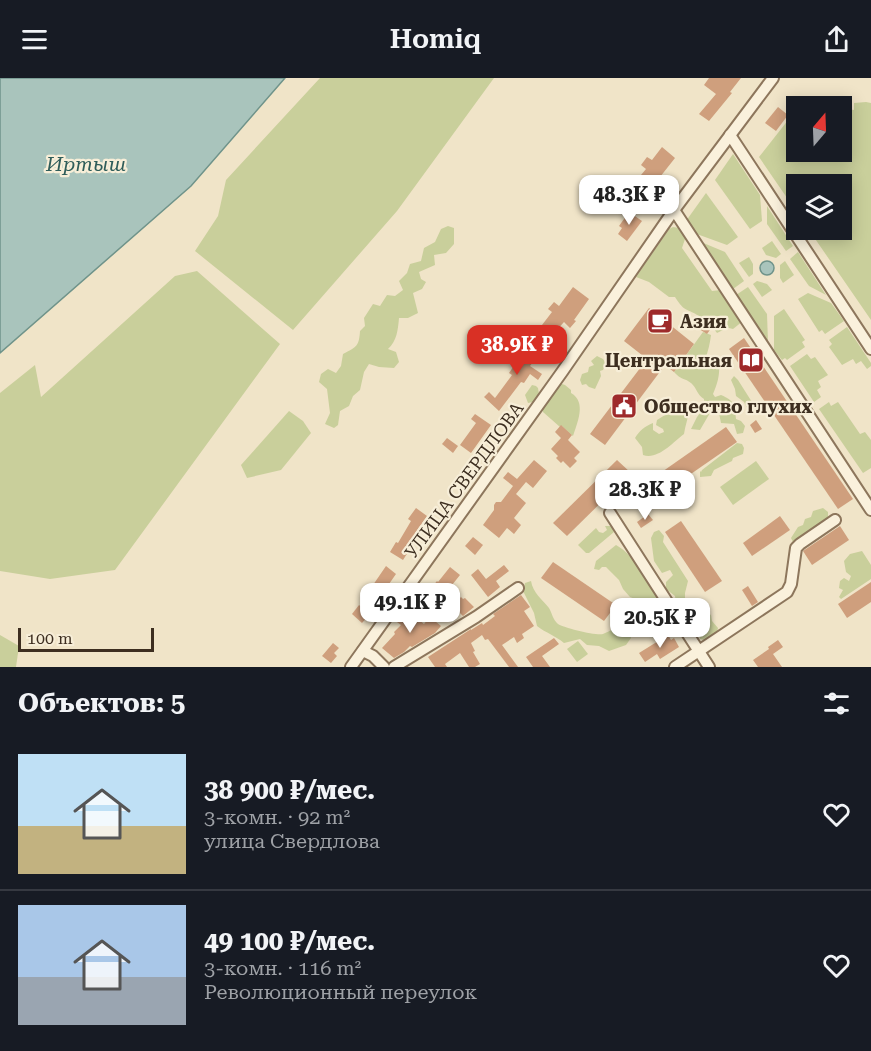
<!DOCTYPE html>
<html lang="ru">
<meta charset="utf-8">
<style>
body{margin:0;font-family:"Roboto Serif",serif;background:#242831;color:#f1f3f6;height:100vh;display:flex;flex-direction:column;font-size:22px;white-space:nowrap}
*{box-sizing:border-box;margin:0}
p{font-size:20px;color:#9ea1a6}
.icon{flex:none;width:33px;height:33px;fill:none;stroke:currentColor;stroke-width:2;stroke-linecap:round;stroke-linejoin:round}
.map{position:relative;height:589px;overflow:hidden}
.details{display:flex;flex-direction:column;background:#171b24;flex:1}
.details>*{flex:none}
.needle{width:39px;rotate:19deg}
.controls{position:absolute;left:786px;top:18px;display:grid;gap:12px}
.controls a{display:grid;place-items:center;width:66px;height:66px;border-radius:0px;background:#171b24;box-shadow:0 3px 15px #0003;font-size:30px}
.scale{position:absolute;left:18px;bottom:15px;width:136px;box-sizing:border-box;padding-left:6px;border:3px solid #3d2e20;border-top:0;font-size:16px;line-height:21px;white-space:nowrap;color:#3d2e20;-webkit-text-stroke:4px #f7eed8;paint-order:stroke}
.price{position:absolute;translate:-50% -51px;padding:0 14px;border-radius:12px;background:#fff;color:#222;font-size:20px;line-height:39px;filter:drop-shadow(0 2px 3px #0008)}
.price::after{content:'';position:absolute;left:50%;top:36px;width:18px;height:14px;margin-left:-9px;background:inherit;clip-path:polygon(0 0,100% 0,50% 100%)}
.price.active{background:#d93025;color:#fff}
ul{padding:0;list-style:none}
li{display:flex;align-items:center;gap:18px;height:150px;padding:0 18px}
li+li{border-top:2px solid #363941}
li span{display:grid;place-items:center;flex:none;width:168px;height:120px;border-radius:0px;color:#555}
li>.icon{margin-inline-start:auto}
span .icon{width:72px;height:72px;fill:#fffc;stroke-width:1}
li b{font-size:26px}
h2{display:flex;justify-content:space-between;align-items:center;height:72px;padding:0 18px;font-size:26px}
header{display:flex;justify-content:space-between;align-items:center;height:78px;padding:0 18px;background:#171b24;font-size:27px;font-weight:600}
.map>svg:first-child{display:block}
</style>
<header><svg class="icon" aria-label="menu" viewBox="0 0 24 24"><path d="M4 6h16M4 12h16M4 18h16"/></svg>Homiq<svg class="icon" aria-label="share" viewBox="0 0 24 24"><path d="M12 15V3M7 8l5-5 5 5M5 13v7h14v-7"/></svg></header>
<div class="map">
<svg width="871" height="589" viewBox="0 0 871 589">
<rect width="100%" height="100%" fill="#f0e4c8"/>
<g fill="#c9cf9b">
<polygon points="320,0 494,0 397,133 293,252 195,173 218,138 226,102"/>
<polygon points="866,24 871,25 871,242 809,152 842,152 842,106 796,106 796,133 759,79 796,32 796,74 842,74 842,30 854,32 854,25"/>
<polygon points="733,76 760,117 762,143 750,151 715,102"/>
<polygon points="706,115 738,159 727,167 694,155 686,143"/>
<polygon points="767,128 793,168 786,173 767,146"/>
<path d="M448 148 454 150V166L446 175 434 177 435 187 419 194 421 201 426 204 422 211 413 215 418 235 408 240H399C398 251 397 263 388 271L396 274 399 284 394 290 379 289 369 286 364 294 360 312 353 318 349 328 340 333 338 347 334 350 325 346 330 335 327 311 319 304 321 296 328 291 336 295 341 288 343 276C357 269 359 268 360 253L365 248 364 240 373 226 380 228 387 217 395 218 403 212 399 203 407 195 410 186 421 183 424 170 435 164 441 151Z"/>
<path d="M673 149 679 150 686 158 682 170 712 213 721 212 743 243 733 251 725 249 723 252 717 255 714 251 715 245 713 243C706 244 705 242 699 238 687 230 685 235 675 219H669L649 204 636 199 669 151Z"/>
<polygon points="772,163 781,176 776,180 766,177 762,170"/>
<polygon points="701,164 725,174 744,203 733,211"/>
<polygon points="798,174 826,217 809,208 790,181"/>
<polygon points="749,179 753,186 753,196 749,199 739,185"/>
<polygon points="785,183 794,197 783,205 780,200 780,187"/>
<polygon points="197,193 280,266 115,492 50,501 0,493 0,315 35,287 41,319 175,198"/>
<polygon points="757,203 767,206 772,212 762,219 753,206"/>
<polygon points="748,209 767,236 768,264 736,217"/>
<polygon points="808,215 831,225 844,243 825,256 822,252 819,254 798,221"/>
<polygon points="784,231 805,262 802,264 805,269 787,282 785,280 782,282 774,272 774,238"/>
<polygon points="847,249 871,285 871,288 867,291 861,283 856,286 853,281 842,287 829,269 832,266 829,262"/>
<path d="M703 254 711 257C710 265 708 274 705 281L711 286 719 287C720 297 717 307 713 316L715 319 721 317C735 323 735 327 736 341L741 343 745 348 743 355 737 356 734 346 721 345 719 335 714 328 700 352 691 351 697 339 704 330V321C697 317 697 310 691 305 685 300 681 302 674 294Z"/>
<polygon points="807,276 811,281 815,279 828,297 818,303 821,309 817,312 821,319 814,324 790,288"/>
<polygon points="597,278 603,281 606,286 603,292 600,293 601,298 595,311 589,309 586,306 582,307 580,302 582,296 588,294 589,289 594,287 591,283"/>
<polygon points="734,298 738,302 757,332 751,334 747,330 744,324 736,318 735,311 731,302"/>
<path d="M559 305 565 307 571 312V315C587 324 577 345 573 358L562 348 560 349 543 334 542 330Z"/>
<polygon points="532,307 536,308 538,310 539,316 533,324 528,325 525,317"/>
<polygon points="829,324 831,328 838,324 860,356 865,354 871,362 871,390 863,395 819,331"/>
<path d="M682 329 689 332C688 341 685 348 684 356 672 365 658 382 643 377L642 369 635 360C639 353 645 348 653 345V352L659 356 664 354 663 351 656 347 657 342 665 337 673 336Z"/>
<polygon points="289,333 303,343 311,355 281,392 247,400 241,387"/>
<polygon points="737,365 742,366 744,370 743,376 733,380 732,383 714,392 711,398 700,399 700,393 701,394 702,392"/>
<polygon points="756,383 769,401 733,427 720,409"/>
<polygon points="823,430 828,434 828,443 803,460 793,464 791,460 798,449 803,447 805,441 811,439 813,433"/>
<polygon points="605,448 611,448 614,454 589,475 586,475 578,467 596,450 599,454 603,455 607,452"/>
<polygon points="659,452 664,458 663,464 688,503 685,515 685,529 680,530 676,527 675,518 666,511 666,504 673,497 670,492 662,495 654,483 651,460 654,454"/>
<path d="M616 467C635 477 655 511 666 530L653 528 630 519 623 511 619 502 606 489H602L599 492 594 491 596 483Z"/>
<polygon points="862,473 871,487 871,501 841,521 839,519 843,512 839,510 840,503 844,500 849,503 851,498 846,494 844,483 850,476"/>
<path d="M531 503C533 515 542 521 549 530 552 535 553 542 558 546 564 550 597 558 603 556 613 552 618 547 629 551L631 560 626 567 609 573 599 568 587 567 580 561 564 565C556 558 546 555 537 548L534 535 523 513 525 505Z"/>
<polygon points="695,531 699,536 704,532 711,537 712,543 718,550 716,558 707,563 700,561 699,554 692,553 689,533"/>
<polygon points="0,557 19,568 16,589 0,589"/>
<polygon points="578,563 588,576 577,584 567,571"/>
</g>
<g fill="#a9c4bc" stroke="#6f938a" stroke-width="1.5">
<polygon points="0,0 285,0 191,108 0,275"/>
<circle cx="767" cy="190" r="7"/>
</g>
<g fill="#cf9f7d">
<polygon points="709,0 741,0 730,14 732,15 709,43 699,36 716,16 704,7"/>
<polygon points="778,29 788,37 776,53 765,45"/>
<polygon points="662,69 675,80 645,118 647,119 642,125 640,124 639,126 627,116 631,112 631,109 646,91 641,87 647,79 652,82"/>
<polygon points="629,134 642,143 627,163 618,156 622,150 619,148"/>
<polygon points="573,209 589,221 574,242 576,243 570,250 564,244 553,256 542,247 552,234 548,231 554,224 559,228"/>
<polygon points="649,230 694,266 674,294 665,287 605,367 590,356 647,281 624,263"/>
<polygon points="701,242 712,249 707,256 696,249"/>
<polygon points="744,260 853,421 838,431 729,271"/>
<polygon points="531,263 542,272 530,288 542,296 538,302 530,296 524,305 521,304 499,333 484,319 489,314 495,320 512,297 509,295"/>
<polygon points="475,336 491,347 471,375 460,367 476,345 471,341"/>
<polygon points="756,342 762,351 755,355 750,347"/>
<polygon points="561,347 572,357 568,362 580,374 574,380 577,383 570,390 563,383 561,385 556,380 558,378 551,371 561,360 555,354"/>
<polygon points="726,349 737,364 659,418 649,403"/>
<polygon points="447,360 458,368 453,375 442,366"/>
<polygon points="534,382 547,393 533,410 526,404 516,416 526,425 514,440 521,447 514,456 507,450 499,460 483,447 494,432 494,427 496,424 501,424 513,408 503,400 508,394 517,401"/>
<polygon points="617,382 631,395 567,458 553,445"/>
<polygon points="416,430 427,438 415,455 419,457 403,482 390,474 396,464 398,465 411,443 408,441"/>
<polygon points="648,436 653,442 641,450 637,444"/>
<polygon points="780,438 790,452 752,478 743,465"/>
<polygon points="681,443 722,503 705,514 665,454"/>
<polygon points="840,448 849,462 812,487 803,473"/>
<polygon points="473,459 483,467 475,477 465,468"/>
<polygon points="553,484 616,527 604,543 541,500"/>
<polygon points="504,487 509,493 496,503 500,509 488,519 471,497 478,491 486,501"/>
<polygon points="386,488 396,496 380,519 371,513 375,509 373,507"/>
<polygon points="450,489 460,497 448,512 459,521 461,519 463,521 465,520 474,529 463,538 458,533 459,532 446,522 438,532 430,532 418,522 430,507 432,509 437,503 438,504"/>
<polygon points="871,504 871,524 847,540 838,526"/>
<polygon points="748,508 758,524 752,528 742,512"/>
<polygon points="521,517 530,529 524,533 534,548 522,556 524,560 517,565 514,559 502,567 518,589 509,589 488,561 485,562 482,557 471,565 475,573 473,574 480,586 475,589 469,589 460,575 445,586 447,589 435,589 428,579 471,551 471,552 482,545 483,547 495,538 493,536"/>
<polygon points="359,527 370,536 362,545 352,536"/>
<polygon points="407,532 424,546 430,539 441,548 435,555 412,569 410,568 404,574 394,580 382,570 395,556 394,554 401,547 397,544"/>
<polygon points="668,557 671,562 674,560 679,569 660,581 657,576 645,584 639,575"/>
<polygon points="554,560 559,566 542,578 550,589 533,589 526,579"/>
<polygon points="778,562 783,569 773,576 782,589 758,589 753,582 769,571 768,569"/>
<polygon points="333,565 339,570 334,575 337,578 331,585 322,578"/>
</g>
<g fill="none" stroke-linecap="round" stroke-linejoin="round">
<defs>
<g id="street">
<polyline points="730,57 871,271"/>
<polyline points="674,132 871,432"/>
<polyline points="610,435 709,589"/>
<polyline points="363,573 373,578 384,589"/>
<polyline points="351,589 562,294 674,132 773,0"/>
<polyline points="394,589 476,539 518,510"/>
<polyline points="675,589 787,514 791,506 796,470 800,466 835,442"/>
</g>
</defs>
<use href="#street" stroke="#8d765c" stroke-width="14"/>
<use href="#street" stroke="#faf1dc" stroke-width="10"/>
</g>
<defs>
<symbol id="cafe-square" viewBox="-11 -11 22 22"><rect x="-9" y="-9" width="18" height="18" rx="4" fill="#9e2a2b" stroke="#f7eed8"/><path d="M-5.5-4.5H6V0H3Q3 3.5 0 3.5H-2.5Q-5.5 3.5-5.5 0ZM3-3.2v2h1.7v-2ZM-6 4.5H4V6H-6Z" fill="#fff"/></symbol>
<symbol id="library-square" viewBox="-11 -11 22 22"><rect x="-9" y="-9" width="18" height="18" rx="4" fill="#9e2a2b" stroke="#f7eed8"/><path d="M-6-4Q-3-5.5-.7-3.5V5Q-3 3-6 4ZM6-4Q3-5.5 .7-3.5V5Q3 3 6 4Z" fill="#fff"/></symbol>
<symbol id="civic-square" viewBox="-11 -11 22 22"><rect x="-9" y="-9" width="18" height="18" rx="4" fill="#9e2a2b" stroke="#f7eed8"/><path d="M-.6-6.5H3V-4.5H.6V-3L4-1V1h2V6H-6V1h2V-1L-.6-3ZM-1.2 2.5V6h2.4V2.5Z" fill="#fff"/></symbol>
</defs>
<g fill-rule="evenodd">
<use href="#cafe-square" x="645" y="228" width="30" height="30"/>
<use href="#library-square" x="736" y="267" width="30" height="30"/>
<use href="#civic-square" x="609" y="313" width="30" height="30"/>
</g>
<g text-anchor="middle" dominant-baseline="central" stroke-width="4.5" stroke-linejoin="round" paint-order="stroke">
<g font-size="18" font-weight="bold" fill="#3d2e20" stroke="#f7eed8" text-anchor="start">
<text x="680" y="243">Азия</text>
<text x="732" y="282" text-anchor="end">Центральная</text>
<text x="644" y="328">Общество глухих</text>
</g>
<g font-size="18" fill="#3d2e20" stroke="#f7eed8">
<text transform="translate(464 402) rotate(-54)">УЛИЦА СВЕРДЛОВА</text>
</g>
<g font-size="20" font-style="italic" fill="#2f5d5a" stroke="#f7eed8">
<text x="86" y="86">Иртыш</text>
</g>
</g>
</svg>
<div class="controls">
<a><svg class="needle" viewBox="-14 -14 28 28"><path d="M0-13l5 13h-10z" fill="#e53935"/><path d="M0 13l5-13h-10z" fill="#9ea1a6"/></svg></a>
<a><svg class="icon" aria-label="layers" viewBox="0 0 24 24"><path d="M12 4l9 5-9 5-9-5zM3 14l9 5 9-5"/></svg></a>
</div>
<div class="scale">100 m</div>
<b class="price" style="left:629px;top:148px">48.3K ₽</b>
<b class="price active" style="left:517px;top:298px">38.9K ₽</b>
<b class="price" style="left:645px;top:443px">28.3K ₽</b>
<b class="price" style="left:410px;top:556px">49.1K ₽</b>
<b class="price" style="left:660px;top:571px">20.5K ₽</b>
</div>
<section class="details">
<h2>Объектов: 5<svg class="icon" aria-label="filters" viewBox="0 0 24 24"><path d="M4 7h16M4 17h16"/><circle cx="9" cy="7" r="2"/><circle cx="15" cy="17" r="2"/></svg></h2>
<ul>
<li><span style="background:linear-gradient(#bfe0f5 60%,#c2b280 0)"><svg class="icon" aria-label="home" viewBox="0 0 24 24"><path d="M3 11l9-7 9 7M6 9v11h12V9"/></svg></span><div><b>38 900 ₽/мес.</b><p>3-комн. · 92 m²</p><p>улица Свердлова</p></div><svg class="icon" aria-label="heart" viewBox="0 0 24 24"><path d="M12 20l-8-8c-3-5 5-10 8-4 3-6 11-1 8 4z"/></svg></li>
<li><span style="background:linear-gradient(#a9c7e8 60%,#9aa5b1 0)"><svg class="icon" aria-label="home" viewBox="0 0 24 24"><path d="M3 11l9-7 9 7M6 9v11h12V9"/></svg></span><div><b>49 100 ₽/мес.</b><p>3-комн. · 116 m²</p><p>Революционный переулок</p></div><svg class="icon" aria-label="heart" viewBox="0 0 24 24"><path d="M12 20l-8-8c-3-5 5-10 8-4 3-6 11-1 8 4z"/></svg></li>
</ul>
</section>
